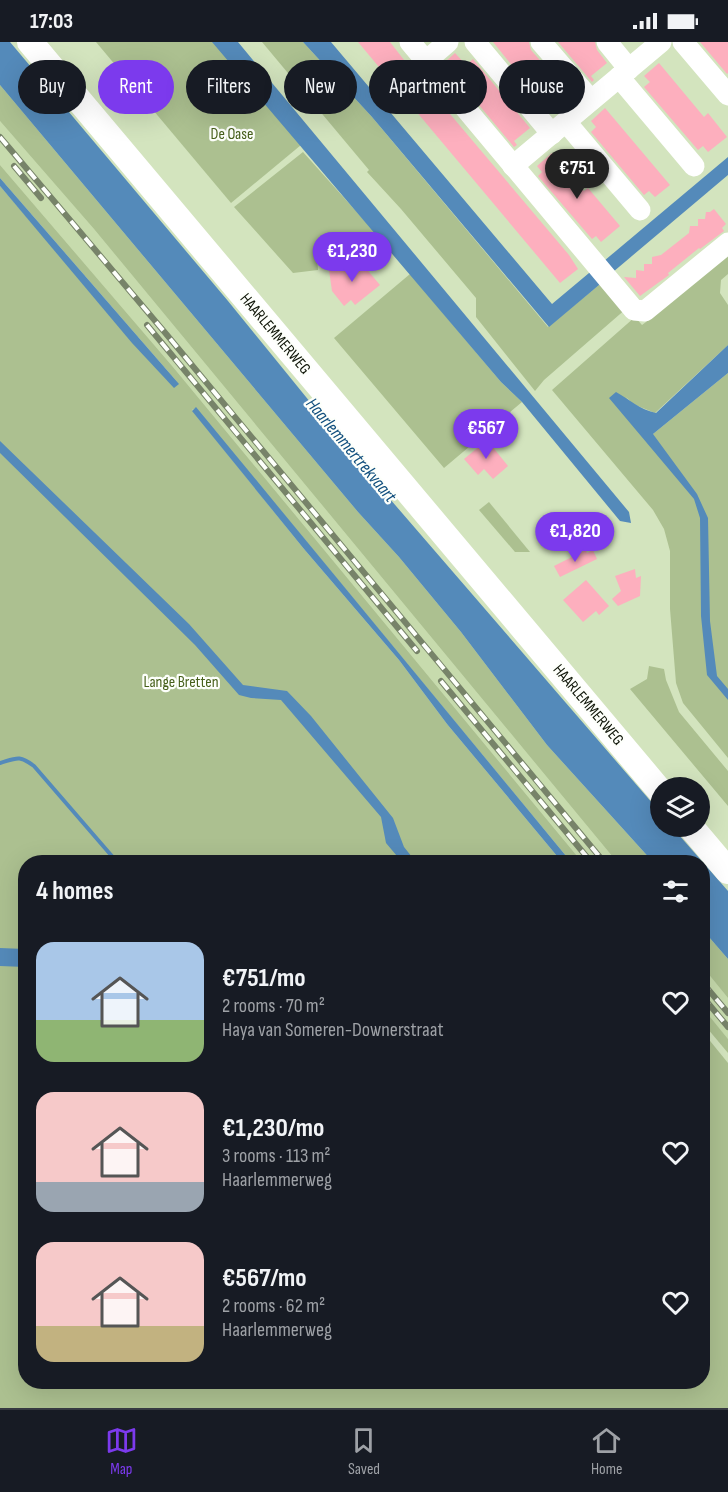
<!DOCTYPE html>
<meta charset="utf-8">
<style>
body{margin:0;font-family:"Sofia Sans Condensed",sans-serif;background:#242831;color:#f1f3f6;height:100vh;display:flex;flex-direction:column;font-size:22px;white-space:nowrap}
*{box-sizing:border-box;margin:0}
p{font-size:20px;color:#9ea1a6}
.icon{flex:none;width:33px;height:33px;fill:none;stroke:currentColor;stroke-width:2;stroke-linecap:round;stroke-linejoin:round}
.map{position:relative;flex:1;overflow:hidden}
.sheet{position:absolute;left:18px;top:813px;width:692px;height:534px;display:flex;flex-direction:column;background:#171b24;border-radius:24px;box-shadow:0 6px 24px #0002}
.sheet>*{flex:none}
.top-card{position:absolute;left:18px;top:18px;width:693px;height:54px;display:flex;gap:12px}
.tools{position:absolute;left:650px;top:735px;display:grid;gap:12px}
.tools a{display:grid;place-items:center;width:60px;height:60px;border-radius:50%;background:#171b24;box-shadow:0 6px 24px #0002;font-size:30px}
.price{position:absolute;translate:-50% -51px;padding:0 14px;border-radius:21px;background:#7c3aed;color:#fff;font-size:20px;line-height:39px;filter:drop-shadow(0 2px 3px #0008)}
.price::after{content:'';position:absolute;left:50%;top:36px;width:18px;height:14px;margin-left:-9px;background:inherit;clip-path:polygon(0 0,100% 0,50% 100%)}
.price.current{background:#222;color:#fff}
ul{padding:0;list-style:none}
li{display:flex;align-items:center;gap:18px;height:150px;padding:0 18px}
li span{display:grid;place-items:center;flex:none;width:168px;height:120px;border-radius:18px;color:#555}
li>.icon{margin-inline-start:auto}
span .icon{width:72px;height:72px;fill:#fffc;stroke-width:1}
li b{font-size:26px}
h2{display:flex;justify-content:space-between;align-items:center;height:72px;padding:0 18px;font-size:26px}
.tag{padding:0 21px;border-radius:27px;background:#171b24;box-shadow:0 6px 24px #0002;font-size:21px;line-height:54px}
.tag.current{background:#7c3aed;color:#fff}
.status{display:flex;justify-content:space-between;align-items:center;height:42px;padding:0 30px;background:#171b24;direction:ltr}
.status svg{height:16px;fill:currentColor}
.tab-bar{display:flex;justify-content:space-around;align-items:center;height:84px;border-top:2px solid #363941;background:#171b24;font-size:16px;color:#9ea1a6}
.tab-bar a{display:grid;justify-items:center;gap:3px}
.tab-bar .current{color:#7c3aed}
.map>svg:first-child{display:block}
</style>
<div class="status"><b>17:03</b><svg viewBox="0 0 49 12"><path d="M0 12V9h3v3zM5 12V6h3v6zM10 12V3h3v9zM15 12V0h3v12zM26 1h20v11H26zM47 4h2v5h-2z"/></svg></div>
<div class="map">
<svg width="728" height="1366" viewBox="0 0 728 1366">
<rect width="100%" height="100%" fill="#d3e4be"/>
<g fill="#c7dbad">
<polygon points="0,79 94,187 617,820 582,820 173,325 0,123"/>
<polygon points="702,924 728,956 728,997 702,965"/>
</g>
<g fill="#acc090">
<polygon points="96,0 214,0 301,103 231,161"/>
<polygon points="262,0 303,0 372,75 548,285 605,238 627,266 544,338 535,349 476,275 476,256 401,167 367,130 369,128"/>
<polygon points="0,43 358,470 399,515 461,590 547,703 653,820 617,820 94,187 0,79"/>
<polygon points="303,110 389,206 317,215 318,228 293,231 234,165"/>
<polygon points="0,123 173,325 582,820 571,820 196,366 192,368 304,507 399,618 447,682 562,820 26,820 26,1340 702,1340 702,989 728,1021 728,1366 0,1366 0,144 56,209 179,342 0,136"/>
<polygon points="728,210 728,232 721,238 720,251 728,263 728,303 655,371 633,362 626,355 653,392 728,331 728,716 683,661 676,641 670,567 670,509 664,487 653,468 552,348 635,275 642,283 646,280"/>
<polygon points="410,232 501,340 522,360 444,426 334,296"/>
<polygon points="489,460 530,510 515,510 479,468"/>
<polygon points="649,624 664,627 666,638 679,670 728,729 728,764 630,647 647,637"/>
<polygon points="702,887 728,917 728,956 702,924"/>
<polygon points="702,965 728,997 728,1011 702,980"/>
</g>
<g fill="#548aba">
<polygon points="0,0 10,0 228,259 371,435 660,770 660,784 672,785 728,849 728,917 702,887 702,820 653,820 547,703 461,590 399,515 358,470 0,43"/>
<polygon points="212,0 238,0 629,470 631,481 620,479 522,360 501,340"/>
<polygon points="303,0 331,0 552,262 595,226 605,238 549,285 372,75"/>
<polygon points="728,115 728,133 613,230 604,219"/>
<polygon points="0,136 179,342 174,346 132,301 0,144"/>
<path d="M728 303V331L653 392 697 452 708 476 710 579 717 634 728 647V658L707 633 701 574 700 476 694 457 609 356 616 350C630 358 639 367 656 371Z"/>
<polygon points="196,365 571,820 562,820 447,682 399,618 304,507 192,369"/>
<polygon points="0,399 189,582 243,643 287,649 311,674 393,776 404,805 416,820 402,820 386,801 381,775 281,658 251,656 239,653 195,603 0,411"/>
<polygon points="0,906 25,907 25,925 0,924"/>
</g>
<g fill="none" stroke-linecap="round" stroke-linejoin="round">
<path stroke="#548aba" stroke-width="4" d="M0 721C17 716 19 713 34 724L117 820"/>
</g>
<g fill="#fdafbe">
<polygon points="358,0 390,0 422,41 423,40 569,213 578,227 560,241"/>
<polygon points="493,0 529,0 531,8 573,56 570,59 567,55 549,69"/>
<polygon points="558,0 595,0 597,8 607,21 591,34 594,38 592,40"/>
<polygon points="700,0 728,0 728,31 727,32"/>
<polygon points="455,11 466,23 473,17 530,86 514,99 517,103 514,105 444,21"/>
<polygon points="659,21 704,75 708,71 727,95 708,110 703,104 698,108 644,45 650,40 644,34"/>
<polygon points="605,66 670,143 655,155 649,149 644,153 591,90 596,85 591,79"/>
<polygon points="552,111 584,149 588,146 620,184 601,200 596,194 592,197 538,134 542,130 537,124"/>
<polygon points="714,167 726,182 722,186 724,189 700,207 699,206 668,231 669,233 640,254 624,235 636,236 636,228 644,229 644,222 652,222 652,215 661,213 689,191 690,184 698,184 698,177 705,177 706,170 710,170"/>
<polygon points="353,211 380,243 355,263 351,258 344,264 332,249 329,228 353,224"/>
<polygon points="487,398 508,424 493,437 484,427 478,433 464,417"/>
<polygon points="586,508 587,511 593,508 597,517 560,535 554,524"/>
<polygon points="635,527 636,536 641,534 640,554 618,564 612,557 621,549 615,534"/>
<polygon points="586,538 609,564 599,573 596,569 583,580 563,558"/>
</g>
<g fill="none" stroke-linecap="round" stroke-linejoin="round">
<g stroke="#fff" stroke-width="21">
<polyline points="410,0 634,268 645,269 728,201"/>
<polyline points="475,0 552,92"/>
<polyline points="541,0 591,58"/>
<polyline points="607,0 629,27"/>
<polyline points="683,0 728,53"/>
<polyline points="426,19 448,0"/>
<polyline points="619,35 694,124"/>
<polyline points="566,80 640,168"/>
<polyline points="513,124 661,0"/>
</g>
<g stroke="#fff" stroke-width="26">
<polyline points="30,0 660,749"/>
<polyline points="690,784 728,829"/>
</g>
<defs>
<g id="rail">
<polyline points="0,95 167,293 604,820"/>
<polyline points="14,124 41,156"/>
<polyline points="147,283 417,609"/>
<polyline points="441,639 591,820"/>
<polyline points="702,940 728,971"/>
<polyline points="702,954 728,985"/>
</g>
</defs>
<use href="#rail" stroke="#778369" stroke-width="6"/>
<use href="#rail" stroke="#fdfffb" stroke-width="4" stroke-dasharray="11" stroke-linecap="butt"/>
</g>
<g text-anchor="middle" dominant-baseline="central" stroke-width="4.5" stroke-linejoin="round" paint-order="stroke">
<g font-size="16" fill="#47601b" stroke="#fdfffb">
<text x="232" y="92">De Oase</text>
<text x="181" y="640">Lange Bretten</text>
</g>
<g font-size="16" fill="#0c1205" stroke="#fdfffb">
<text transform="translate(275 292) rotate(50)">HAARLEMMERWEG</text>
<text transform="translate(588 663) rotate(50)">HAARLEMMERWEG</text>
</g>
<g font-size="18" font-style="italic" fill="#104e7d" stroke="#fdfffb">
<text transform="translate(351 408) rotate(50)">Haarlemmertrekvaart</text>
</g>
</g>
</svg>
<div class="tools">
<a><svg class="icon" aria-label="layers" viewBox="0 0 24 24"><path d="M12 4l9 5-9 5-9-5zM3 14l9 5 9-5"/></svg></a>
</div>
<b class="price current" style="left:577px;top:158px">€751</b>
<b class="price" style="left:352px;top:241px">€1,230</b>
<b class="price" style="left:486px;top:418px">€567</b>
<b class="price" style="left:575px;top:521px">€1,820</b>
<div class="top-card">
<a class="tag">Buy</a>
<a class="tag current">Rent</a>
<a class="tag">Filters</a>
<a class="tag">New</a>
<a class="tag">Apartment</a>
<a class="tag">House</a>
</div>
<section class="sheet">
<h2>4 homes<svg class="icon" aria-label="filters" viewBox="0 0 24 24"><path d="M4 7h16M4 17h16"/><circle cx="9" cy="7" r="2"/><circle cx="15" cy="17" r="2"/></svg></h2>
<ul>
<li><span style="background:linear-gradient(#a9c7e8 65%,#8fb573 0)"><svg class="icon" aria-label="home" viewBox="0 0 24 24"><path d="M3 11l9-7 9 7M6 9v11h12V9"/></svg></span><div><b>€751/mo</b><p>2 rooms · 70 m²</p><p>Haya van Someren-Downerstraat</p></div><svg class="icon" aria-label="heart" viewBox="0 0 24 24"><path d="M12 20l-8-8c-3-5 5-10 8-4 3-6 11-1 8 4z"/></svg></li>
<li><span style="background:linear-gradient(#f6c9c9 75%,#9aa5b1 0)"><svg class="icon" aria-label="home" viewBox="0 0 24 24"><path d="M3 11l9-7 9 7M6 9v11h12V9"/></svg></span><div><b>€1,230/mo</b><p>3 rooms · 113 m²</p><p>Haarlemmerweg</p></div><svg class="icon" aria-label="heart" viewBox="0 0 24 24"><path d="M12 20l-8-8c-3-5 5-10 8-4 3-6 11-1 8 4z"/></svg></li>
<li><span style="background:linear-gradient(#f6c9c9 70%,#c2b280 0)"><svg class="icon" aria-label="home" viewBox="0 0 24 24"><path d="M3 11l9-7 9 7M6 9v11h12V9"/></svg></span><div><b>€567/mo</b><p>2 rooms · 62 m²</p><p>Haarlemmerweg</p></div><svg class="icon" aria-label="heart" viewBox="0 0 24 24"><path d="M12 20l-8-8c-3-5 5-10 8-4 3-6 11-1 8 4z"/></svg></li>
</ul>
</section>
</div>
<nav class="tab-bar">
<a class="current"><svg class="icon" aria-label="map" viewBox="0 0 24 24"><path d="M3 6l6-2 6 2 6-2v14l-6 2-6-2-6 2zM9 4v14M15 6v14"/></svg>Map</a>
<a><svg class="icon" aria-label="saved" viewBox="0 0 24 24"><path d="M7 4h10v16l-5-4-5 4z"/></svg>Saved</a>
<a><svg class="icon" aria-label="home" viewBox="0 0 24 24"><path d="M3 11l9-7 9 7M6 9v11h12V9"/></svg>Home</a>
</nav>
